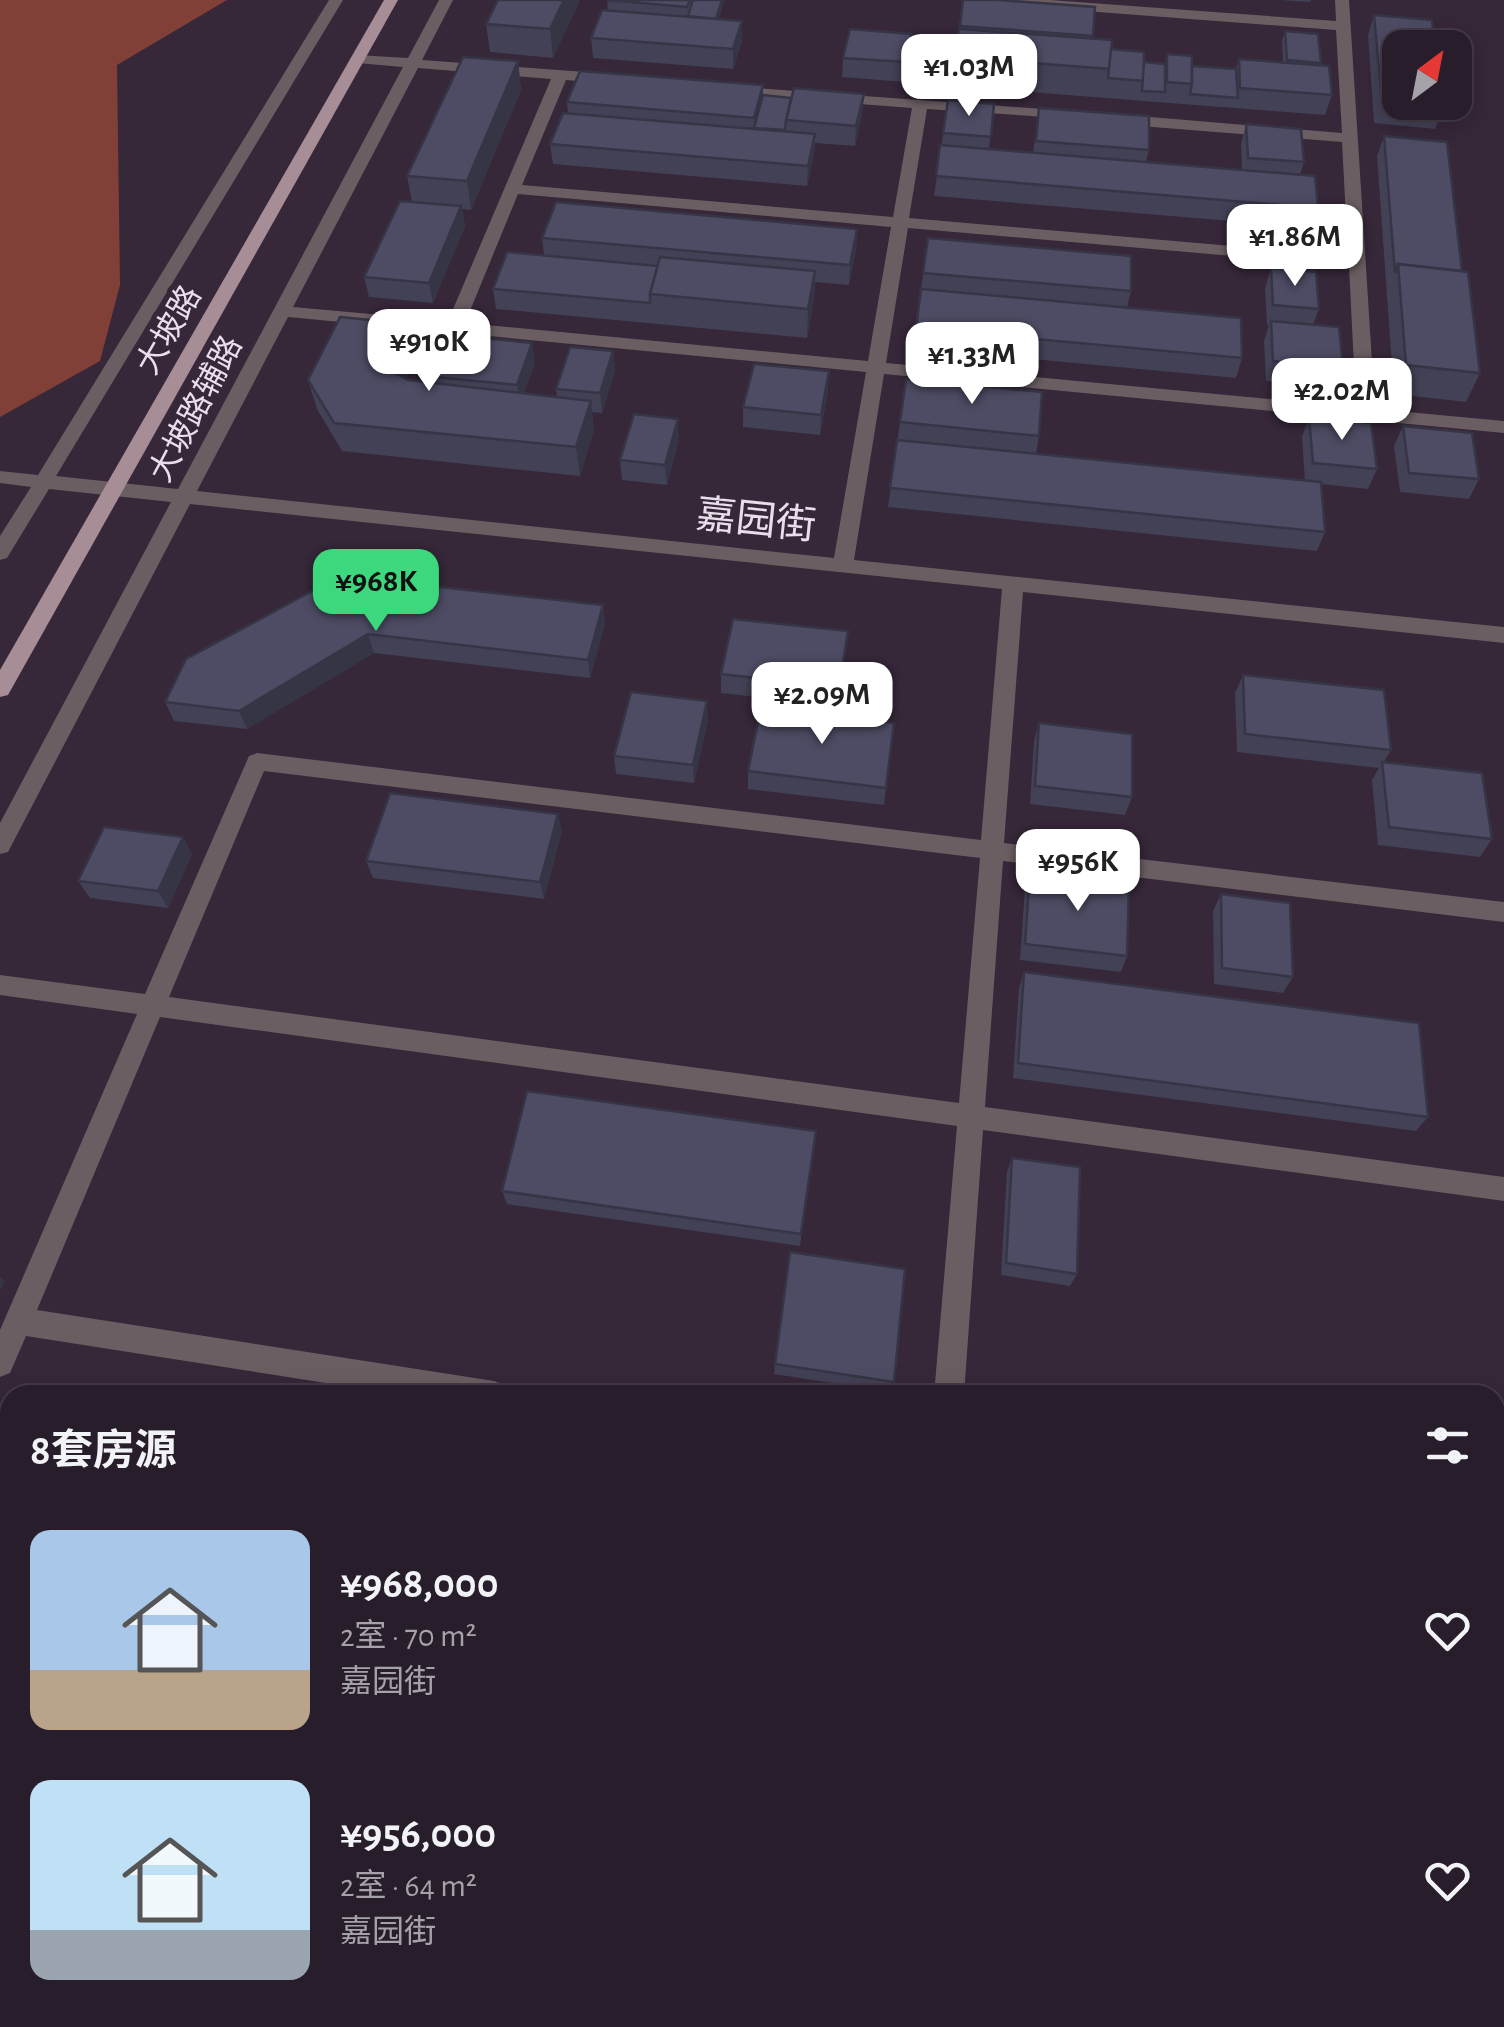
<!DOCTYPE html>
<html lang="zh">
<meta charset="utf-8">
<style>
body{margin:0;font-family:"Alegreya Sans","Noto Sans SC",sans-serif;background:#302633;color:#f1f3f6;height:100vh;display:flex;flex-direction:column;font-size:38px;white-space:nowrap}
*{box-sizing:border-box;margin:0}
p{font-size:32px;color:#a5a2a9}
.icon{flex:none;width:55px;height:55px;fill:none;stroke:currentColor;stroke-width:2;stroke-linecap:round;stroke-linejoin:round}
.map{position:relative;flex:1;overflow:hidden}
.sheet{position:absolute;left:0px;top:1385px;width:1505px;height:642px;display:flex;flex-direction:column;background:#281d2b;border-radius:30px 30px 0 0;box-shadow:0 5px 25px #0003,0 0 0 2px #443b47}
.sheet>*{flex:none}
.needle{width:65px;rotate:32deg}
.tools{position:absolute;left:1382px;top:30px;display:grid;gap:20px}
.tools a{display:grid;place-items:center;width:90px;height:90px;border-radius:20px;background:#281d2b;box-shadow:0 5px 25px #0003,0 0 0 2px #443b47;font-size:50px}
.price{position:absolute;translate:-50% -85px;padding:0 22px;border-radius:20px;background:#fff;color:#222;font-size:32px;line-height:65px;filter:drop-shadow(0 2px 5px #0008)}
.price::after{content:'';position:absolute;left:50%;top:60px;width:30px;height:22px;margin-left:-15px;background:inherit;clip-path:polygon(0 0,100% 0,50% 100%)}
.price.current{background:#3dd77e;color:#111}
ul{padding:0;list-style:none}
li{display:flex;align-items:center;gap:30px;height:250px;padding:0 30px}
li span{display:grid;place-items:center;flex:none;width:280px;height:200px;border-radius:20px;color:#555}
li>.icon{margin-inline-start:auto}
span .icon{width:120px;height:120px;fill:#fffc;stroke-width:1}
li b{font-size:42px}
h2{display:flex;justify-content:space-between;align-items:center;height:120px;padding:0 30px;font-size:42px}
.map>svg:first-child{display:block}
</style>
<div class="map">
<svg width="1504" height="2027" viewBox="0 0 1504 2027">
<rect width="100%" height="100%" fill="#362739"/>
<polygon fill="#804038" points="0,0 227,0 117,65 120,285 100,361 0,417"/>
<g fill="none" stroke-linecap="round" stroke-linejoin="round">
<g fill="#6a5e62" fill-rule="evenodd">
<path d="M329 0H343L56 476 178 489 403 67 357 63 350 59 357 55 408 58 439 0H453L422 60 612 74 620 79 612 84 566 80 522 185 893 217 912 108 731 94 723 89 726 86 1070 111 1076 113V119L927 109 909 218 1348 256 1342 142 1115 124 1107 119 1115 114 1342 133 1336 30 992 4 985 0H1050L1336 21 1335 0H1349L1375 409 1504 421V433L884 374 854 560 1504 627V643L1023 592 1004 843 1504 902V922L1003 861 985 1107 1504 1177V1201L983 1130 964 1395H934L957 1126 160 1017 37 1310 494 1381 504 1385 509 1395H402L26 1336 10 1373 0 1377V1330L137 1014 0 995V975L145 994 249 756 257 753 981 840 1002 589 190 504 8 852 0 854V823L171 502 49 489 7 558 0 560V536L31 487 0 483V471L38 475ZM418 68 551 79 448 321 293 307ZM518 194 891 227 868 361 465 323ZM908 228 1349 266 1356 407 886 363ZM288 317 866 372 834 558 197 491ZM264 771 980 858 959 1103 169 997Z"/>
<polygon points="1495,1535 1504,1536 1504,1566 1495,1565"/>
<polygon points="0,1747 10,1749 10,1781 0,1779"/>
<rect x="882" y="2018" width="36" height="9"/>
<polygon points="1395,2018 1480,2018 1484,2027 1399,2027"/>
</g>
<polygon fill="#a78d96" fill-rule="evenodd" points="384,0 398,0 8,695 0,697 0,670"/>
</g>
<g fill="#424156">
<polygon points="580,0 553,58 490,52 486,24"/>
<polygon points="607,0 724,0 719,19 742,21 742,41 733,69 593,58 591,38 608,11"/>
<polygon points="963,0 1095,7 1092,39 1111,49 1144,62 1165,64 1167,54 1192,66 1236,69 1239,59 1283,63 1282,41 1285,31 1321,63 1320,65 1332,95 1325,115 951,86"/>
<polygon points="1279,0 1311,0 1310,2"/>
<polygon points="1374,15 1443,109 1435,129 1374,123 1368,35"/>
<polygon points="911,34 905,82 842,77 843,58"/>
<polygon points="518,61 521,90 471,210 462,209 465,226 433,303 369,297 364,277 412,202 407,176"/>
<polygon points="763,85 763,95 791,98 864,94 862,114 855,146 815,143 814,154 807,186 553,164 550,144 568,114 567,102"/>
<polygon points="948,100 994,104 989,149 1033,153 1039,108 1149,150 1146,162 1242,170 1241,144 1246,124 1304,162 1300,175 1318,208 1312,228 934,196"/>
<polygon points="1384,136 1462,271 1480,373 1466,402 1394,394 1377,156"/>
<polygon points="857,229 856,249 849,285 815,282 814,300 807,338 496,309 493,289 544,255 542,238"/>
<polygon points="928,238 1131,291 1127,308 1242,358 1236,378 913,348"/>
<polygon points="1271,268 1319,309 1313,325 1343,368 1336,388 1266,381 1264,341 1269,325 1267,325 1265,289"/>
<polygon points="412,324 418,353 406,379 426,382 424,376 535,363 524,393 557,397 556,389 613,351 615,371 602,413 592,412 594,430 580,476 342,451 317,409 308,380"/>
<polygon points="828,391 820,435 743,427 743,407"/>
<polygon points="1309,417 1377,469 1368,489 1321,484 1325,532 1317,551 888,507 900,422 1039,436 1036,454 1305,481 1302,437"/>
<polygon points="1403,426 1479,479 1469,499 1400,492 1394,446"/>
<polygon points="679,439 667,485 622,480 620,460"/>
<polygon points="340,576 603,605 605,624 590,678 374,653 247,729 174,721 165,702"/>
<polygon points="848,631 838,706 721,693 721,674"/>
<polygon points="1243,675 1391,750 1384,762 1492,839 1480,857 1378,845 1372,780 1379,768 1237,752 1235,693"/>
<polygon points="708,719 694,783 616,774 614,756"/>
<polygon points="894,723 884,805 748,789 748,771"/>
<polygon points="1039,723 1132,797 1125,815 1030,804 1034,741"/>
<polygon points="562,831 544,899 373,878 366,861"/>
<polygon points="192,854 168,908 90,898 78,881"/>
<polygon points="1030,871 1127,956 1121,972 1020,960 1025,888"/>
<polygon points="1221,894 1293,977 1283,993 1214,984 1213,911"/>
<polygon points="1024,972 1428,1117 1416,1131 1013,1078 1019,988"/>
<polygon points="816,1131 800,1246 507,1204 502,1191"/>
<polygon points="1012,1158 1077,1274 1070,1286 1001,1275 1007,1172"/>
<polygon points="775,1364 894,1382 891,1392 774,1374"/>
<polygon points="954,2021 987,2027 954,2027"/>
</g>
<g fill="#363546">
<polygon points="564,0 580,0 553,58 550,29"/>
<polygon points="722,0 724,0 724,2 716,29 716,19"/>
<polygon points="742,21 742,41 733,69 733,49"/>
<polygon points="911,34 910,54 905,82 906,62"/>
<polygon points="518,61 521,90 471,210 467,181"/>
<polygon points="763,85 763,105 754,128 754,118"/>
<polygon points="864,94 862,114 855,146 856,126"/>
<polygon points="815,134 814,154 807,186 808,166"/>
<polygon points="461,206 465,226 433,303 429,283"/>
<polygon points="857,229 856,249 849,285 850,265"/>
<polygon points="815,271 814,300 807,338 808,309"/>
<polygon points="412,324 418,353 397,399 390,370"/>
<polygon points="532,343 535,363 520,405 517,385"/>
<polygon points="613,351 615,371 602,413 600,393"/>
<polygon points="829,371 828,391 820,435 821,415"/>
<polygon points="591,401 594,430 580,476 576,447"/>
<polygon points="678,419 679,439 667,485 665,465"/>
<polygon points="603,605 605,624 590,678 588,660"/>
<polygon points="848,631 846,650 838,706 839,688"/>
<polygon points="368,634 374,653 247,729 239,711"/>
<polygon points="707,701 708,719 694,783 693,765"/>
<polygon points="558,814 562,831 544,899 540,882"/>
<polygon points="183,837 192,854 168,908 158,891"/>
<polygon points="0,1277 5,1281 0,1291"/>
</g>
<g fill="#4d4c64" stroke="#363546" stroke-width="2.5">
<polygon points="498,0 564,0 550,29 486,24"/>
<polygon points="607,0 690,0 687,7"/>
<polygon points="693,0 722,0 716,19 688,16"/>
<polygon points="963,0 998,0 1095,7 1093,36 960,26"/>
<polygon points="602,10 742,21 733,49 591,38"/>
<polygon points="1374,15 1432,20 1435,48 1400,48 1400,102 1442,102 1443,109 1382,103"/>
<polygon points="850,29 911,34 906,62 843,58"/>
<polygon points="959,29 1112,40 1110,69 954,57"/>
<polygon points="1285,31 1318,34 1321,63 1287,60"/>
<polygon points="1111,49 1144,52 1144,81 1108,78"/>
<polygon points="1167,54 1192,56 1192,84 1167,82"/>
<polygon points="463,57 518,61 467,181 407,176"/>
<polygon points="1239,59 1329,66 1332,95 1240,88"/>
<polygon points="1144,62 1165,64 1165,92 1142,91"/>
<polygon points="1192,66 1236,69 1238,98 1190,94 1192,84"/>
<polygon points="580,71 763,85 754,118 567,102"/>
<polygon points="794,88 864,94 856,126 786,120"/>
<polygon points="763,95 791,98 786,120 785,130 754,128"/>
<polygon points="948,100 994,104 991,137 943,133"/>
<polygon points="1039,108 1149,116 1149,150 1036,141"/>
<polygon points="563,113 815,134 808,166 550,144"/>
<polygon points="1246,124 1301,129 1304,162 1248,158"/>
<polygon points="1384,136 1447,142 1462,271 1398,264 1395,273"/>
<polygon points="940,145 1315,176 1318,208 936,176"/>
<polygon points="400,201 461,206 429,283 364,277"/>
<polygon points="556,202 857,229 850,265 542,238"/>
<polygon points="928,238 1131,256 1131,291 923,273"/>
<polygon points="507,252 658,266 650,294 650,303 493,289"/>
<polygon points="660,257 815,271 808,309 650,294"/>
<polygon points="1398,264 1468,272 1480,373 1406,365"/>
<polygon points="1271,268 1316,272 1319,309 1273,305"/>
<polygon points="921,289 1241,318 1242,358 916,328"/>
<polygon points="340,317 412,324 390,370 408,380 591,401 576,447 334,423 308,380"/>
<polygon points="1271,321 1339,327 1343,368 1273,361"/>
<polygon points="442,334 532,343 517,385 424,376"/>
<polygon points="570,347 613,351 600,393 556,389"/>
<polygon points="754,364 829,371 821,415 743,407"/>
<polygon points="906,379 1042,392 1039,436 900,422"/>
<polygon points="634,414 678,419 665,465 620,460"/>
<polygon points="1309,417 1371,423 1377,469 1313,463"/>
<polygon points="1403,426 1472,433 1479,479 1409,473"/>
<polygon points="897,440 1321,482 1325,532 890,488"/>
<polygon points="340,576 603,605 588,660 368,634 239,711 165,702 186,659"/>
<polygon points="733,619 848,631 839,688 721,674"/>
<polygon points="1243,675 1384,690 1391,750 1245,734"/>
<polygon points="631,692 707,701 693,765 614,756"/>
<polygon points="761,707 894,723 886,788 748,771"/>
<polygon points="1039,723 1132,734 1132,797 1035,786"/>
<polygon points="1382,762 1482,773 1492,839 1389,827"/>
<polygon points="390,793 558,814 540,882 366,861"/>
<polygon points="104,827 183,837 158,891 78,881"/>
<polygon points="1030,871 1129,883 1127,956 1025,944"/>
<polygon points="1221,894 1290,903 1293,977 1222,968"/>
<polygon points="1024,972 1419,1023 1428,1117 1018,1063"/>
<polygon points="527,1091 816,1131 801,1234 502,1191"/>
<polygon points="1012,1158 1080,1167 1077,1274 1006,1263"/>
<polygon points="790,1252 905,1269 894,1382 775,1364"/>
<polygon points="46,1390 78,1395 43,1395"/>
<polygon points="10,1476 10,1505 0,1503 0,1501"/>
<polygon points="430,2018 736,2018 735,2027 428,2027"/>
</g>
<g text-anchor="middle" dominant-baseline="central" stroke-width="10" stroke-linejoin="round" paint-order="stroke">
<g font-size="32" fill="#e9dfeb" stroke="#362739">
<text transform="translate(169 330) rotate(-60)">大坡路</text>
<text transform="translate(196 409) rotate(-62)">大坡路辅路</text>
</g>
<g font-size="40" fill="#e9dfeb" stroke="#362739">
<text transform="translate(756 521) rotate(6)">嘉园街</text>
</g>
</g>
</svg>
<div class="tools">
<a><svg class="needle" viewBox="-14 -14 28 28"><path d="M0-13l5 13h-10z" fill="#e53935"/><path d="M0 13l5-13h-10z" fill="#a5a2a9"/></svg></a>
</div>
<b class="price" style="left:969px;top:119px">¥1.03M</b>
<b class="price" style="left:1295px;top:289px">¥1.86M</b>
<b class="price" style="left:429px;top:394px">¥910K</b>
<b class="price" style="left:972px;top:407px">¥1.33M</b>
<b class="price" style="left:1342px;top:443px">¥2.02M</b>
<b class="price current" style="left:376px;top:634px">¥968K</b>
<b class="price" style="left:822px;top:747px">¥2.09M</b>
<b class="price" style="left:1078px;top:914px">¥956K</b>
<section class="sheet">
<h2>8套房源<svg class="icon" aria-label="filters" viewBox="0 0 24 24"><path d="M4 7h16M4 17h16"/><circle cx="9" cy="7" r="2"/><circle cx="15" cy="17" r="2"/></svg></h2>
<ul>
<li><span style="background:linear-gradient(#a9c7e8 70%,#b9a48a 0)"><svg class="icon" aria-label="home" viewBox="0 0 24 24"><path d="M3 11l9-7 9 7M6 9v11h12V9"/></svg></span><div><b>¥968,000</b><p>2室 · 70 m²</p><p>嘉园街</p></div><svg class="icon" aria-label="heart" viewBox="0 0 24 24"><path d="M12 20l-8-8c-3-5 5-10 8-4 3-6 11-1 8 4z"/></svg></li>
<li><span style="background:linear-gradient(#bfe0f5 75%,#9aa5b1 0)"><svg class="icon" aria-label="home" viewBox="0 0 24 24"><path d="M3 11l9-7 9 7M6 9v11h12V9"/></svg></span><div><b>¥956,000</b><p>2室 · 64 m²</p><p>嘉园街</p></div><svg class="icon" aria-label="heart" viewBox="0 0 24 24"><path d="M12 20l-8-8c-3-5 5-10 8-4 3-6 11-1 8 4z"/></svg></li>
</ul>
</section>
</div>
